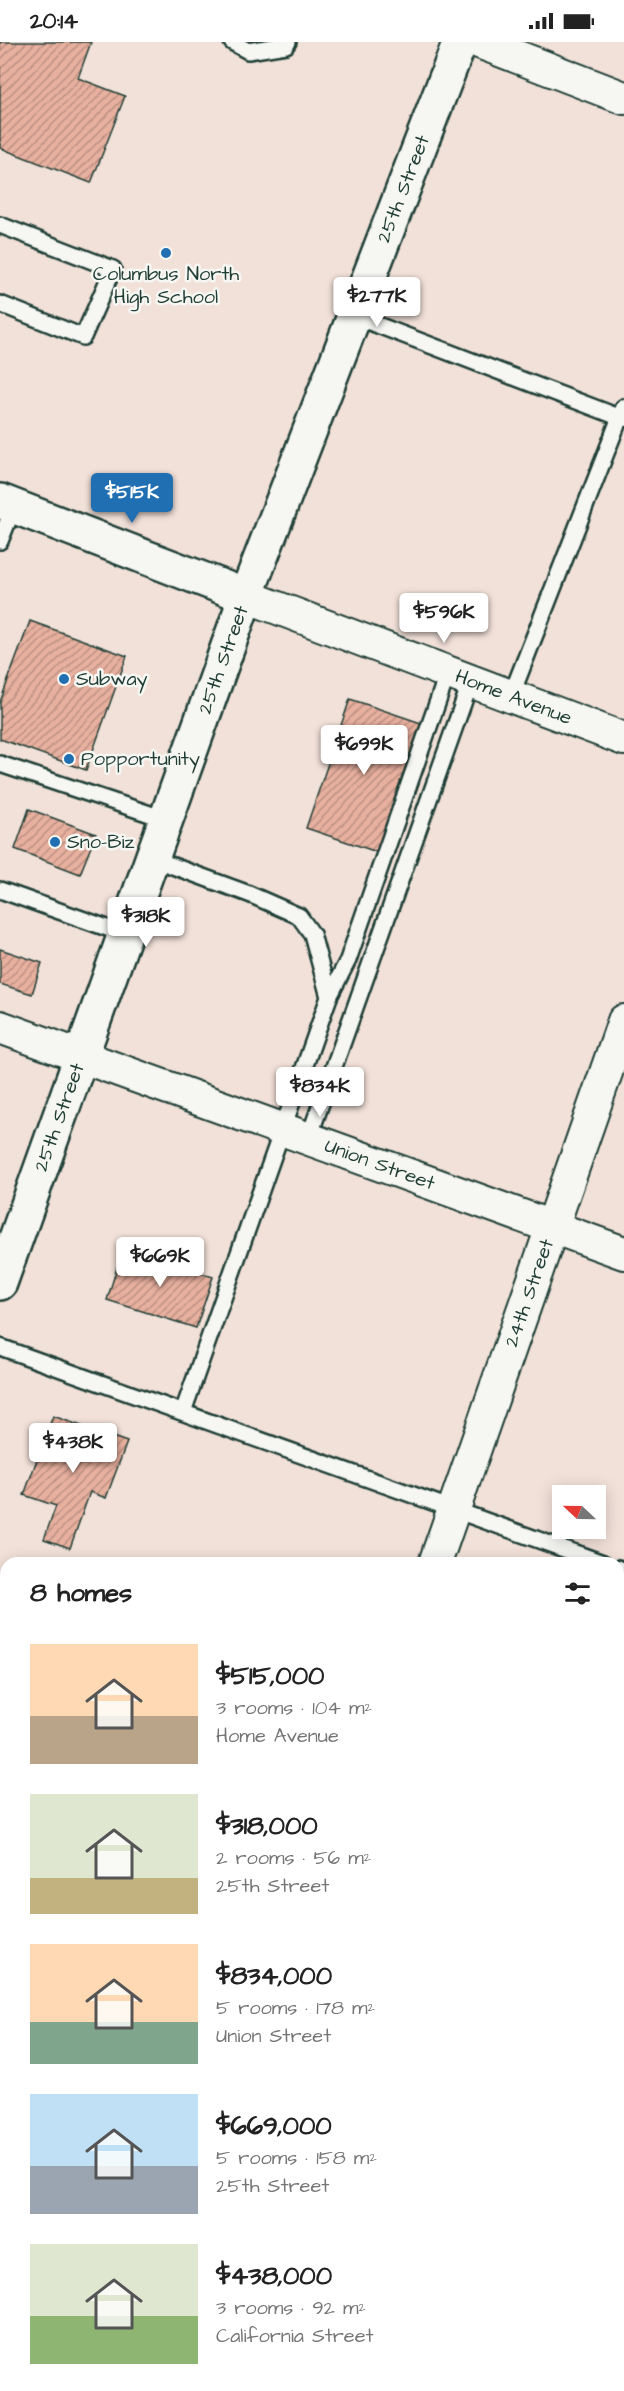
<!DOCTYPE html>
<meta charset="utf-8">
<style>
body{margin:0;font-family:"Architects Daughter",sans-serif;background:#f2f2f2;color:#222;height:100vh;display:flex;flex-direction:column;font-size:22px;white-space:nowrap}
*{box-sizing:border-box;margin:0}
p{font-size:20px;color:#767676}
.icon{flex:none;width:33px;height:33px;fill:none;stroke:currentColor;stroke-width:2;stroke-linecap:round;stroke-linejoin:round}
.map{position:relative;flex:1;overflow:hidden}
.sheet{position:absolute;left:0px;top:1515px;width:624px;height:834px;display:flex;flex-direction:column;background:#fff;border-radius:18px 18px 0 0;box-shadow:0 3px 15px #0003}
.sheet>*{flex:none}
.needle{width:39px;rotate:292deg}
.buttons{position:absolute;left:552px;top:1443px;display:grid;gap:12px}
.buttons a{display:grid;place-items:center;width:54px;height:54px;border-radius:0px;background:#fff;box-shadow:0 3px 15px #0003;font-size:30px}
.price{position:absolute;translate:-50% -51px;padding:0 14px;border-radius:6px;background:#fff;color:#222;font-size:20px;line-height:39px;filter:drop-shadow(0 2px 3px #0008)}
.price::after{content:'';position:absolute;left:50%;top:36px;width:18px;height:14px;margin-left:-9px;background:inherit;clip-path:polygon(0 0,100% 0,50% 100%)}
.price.selected{background:#1f6fb2;color:#fff}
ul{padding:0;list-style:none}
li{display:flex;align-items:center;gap:18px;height:150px;padding:0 30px}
li span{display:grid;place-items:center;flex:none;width:168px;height:120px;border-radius:0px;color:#555}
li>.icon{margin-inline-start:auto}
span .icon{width:72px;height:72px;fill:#fffc;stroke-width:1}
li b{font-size:26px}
h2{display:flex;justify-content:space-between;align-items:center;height:72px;padding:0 30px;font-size:26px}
.status{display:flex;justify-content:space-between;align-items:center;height:42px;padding:0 30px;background:#fff;direction:ltr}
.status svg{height:16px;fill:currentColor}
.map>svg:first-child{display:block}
</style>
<div class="status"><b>20:14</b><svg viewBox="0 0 49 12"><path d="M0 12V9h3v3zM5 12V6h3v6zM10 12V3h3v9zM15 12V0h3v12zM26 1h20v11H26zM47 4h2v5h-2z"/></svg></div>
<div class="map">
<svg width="624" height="2349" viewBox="0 0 624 2349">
<defs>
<pattern id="building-hatch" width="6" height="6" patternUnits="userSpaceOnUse" patternTransform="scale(1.5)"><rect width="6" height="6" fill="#e8b09f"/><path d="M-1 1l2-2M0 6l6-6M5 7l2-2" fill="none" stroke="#bb9082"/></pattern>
</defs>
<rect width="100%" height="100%" fill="#f2e1d9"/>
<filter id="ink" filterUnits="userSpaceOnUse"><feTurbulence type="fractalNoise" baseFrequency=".0167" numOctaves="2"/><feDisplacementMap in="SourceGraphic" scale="12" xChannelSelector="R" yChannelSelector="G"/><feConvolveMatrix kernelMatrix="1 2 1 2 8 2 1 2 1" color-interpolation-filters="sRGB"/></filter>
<g filter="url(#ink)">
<g fill="url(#building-hatch)" stroke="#1f3d34" stroke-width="1.5">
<polygon points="0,0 91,0 78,36 125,54 91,141 0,106"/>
<polygon points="30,579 127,614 86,728 0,697 0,660"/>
<polygon points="350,657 421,681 377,810 306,786"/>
<polygon points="29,767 96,792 80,832 15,807"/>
<polygon points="0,907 42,921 32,952 0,942"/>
<polygon points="123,1206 213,1235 196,1286 107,1258"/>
<polygon points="53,1374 127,1400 106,1456 90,1450 70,1506 44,1497 56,1464 24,1453"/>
</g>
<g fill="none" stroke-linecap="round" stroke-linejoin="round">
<defs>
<g id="lane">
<polyline points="232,0 248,9 286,3 288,0"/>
<polyline points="0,183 113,227 83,295 0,262"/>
<polyline points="354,274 624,377"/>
<polyline points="0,499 14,464"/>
<polyline points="511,654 624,365"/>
<polyline points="0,722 165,777"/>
<polyline points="151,816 249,852 299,874 312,892 329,955 183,1370"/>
<polyline points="0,848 124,892"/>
<polyline points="329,955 348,918 448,630"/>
<polyline points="308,1098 471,639"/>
<polyline points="0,1305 603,1521"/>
<polyline points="618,1526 624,1529"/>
<polyline points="0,1934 6,1916"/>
<polyline points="618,2146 624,2148"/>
</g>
<g id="street">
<polyline points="479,0 624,56"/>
<path id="s1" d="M246 554 624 697"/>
<path id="s2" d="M0 985 624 1211"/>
<path id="s3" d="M435 1521 624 979"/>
<polyline points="155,2349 157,2343"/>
</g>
<g id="secondary">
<polyline points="0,459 246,554"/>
<path id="s4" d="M0 1241 246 554 460 0"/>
<polyline points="0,1613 6,1615"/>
<polyline points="618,1836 624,1838"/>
<polyline points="0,2219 6,2221"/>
<polyline points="339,2343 355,2349"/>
</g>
</defs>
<use href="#lane" stroke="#1f3d34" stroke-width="20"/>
<use href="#street" stroke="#1f3d34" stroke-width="36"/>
<use href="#secondary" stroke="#1f3d34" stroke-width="38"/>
<use href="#lane" stroke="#f6f6f2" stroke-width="15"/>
<use href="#street" stroke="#f6f6f2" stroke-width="32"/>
<use href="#secondary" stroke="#f6f6f2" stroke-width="33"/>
</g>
</g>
<g fill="#1f6fb2" stroke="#f6f6f2" stroke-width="2">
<circle cx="166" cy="211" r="6"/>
<circle cx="64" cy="637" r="6"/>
<circle cx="69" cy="717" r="6"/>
<circle cx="55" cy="800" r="6"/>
</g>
<g text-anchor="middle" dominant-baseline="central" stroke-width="5" stroke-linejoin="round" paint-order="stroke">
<g font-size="20" fill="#1f3d34" stroke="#f6f6f2">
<text stroke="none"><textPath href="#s4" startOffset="1166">25th Street</textPath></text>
<text stroke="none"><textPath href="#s4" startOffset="662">25th Street</textPath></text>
<text stroke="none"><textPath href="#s1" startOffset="286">Home Avenue</textPath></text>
<text stroke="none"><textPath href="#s4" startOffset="176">25th Street</textPath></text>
<text stroke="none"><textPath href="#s2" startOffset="404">Union Street</textPath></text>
<text stroke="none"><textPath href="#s3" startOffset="286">24th Street</textPath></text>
</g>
<g font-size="20" fill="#1f3d34" stroke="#f6f6f2" text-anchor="start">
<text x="166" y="232" text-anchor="middle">Columbus North<tspan x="166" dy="23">High School</tspan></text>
<text x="76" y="637">Subway</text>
<text x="81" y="717">Popportunity</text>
<text x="67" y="800">Sno-Biz</text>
</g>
</g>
</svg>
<div class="buttons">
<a><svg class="needle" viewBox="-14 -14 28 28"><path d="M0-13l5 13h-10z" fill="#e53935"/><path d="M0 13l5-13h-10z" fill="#767676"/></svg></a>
</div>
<b class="price" style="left:377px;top:286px">$277K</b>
<b class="price selected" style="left:132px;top:482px">$515K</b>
<b class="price" style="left:444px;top:602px">$596K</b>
<b class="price" style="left:364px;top:734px">$699K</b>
<b class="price" style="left:146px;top:906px">$318K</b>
<b class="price" style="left:320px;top:1076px">$834K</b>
<b class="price" style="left:160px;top:1246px">$669K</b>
<b class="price" style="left:73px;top:1432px">$438K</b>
<section class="sheet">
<h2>8 homes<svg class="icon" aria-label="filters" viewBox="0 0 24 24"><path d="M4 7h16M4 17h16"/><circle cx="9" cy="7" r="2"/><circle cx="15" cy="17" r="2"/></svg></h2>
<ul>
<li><span style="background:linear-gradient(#ffd9b3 60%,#b9a48a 0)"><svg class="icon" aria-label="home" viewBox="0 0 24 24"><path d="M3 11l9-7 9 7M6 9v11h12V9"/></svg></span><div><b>$515,000</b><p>3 rooms · 104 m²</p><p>Home Avenue</p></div></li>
<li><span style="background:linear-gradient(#dfe7d0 70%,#c2b280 0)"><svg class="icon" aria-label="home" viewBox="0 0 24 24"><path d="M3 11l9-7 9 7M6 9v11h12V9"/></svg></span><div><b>$318,000</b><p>2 rooms · 56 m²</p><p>25th Street</p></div></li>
<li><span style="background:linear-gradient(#ffd9b3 65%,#7fa58c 0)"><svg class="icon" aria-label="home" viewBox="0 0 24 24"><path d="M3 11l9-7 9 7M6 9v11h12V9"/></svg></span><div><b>$834,000</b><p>5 rooms · 178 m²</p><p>Union Street</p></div></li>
<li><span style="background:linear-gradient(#bfe0f5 60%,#9aa5b1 0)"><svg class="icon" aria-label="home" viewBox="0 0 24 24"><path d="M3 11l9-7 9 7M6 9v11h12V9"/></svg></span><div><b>$669,000</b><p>5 rooms · 158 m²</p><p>25th Street</p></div></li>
<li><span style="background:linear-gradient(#dfe7d0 60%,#8fb573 0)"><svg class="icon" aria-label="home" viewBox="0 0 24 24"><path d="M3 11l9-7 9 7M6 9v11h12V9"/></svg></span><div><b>$438,000</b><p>3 rooms · 92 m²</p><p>California Street</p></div></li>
</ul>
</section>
</div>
